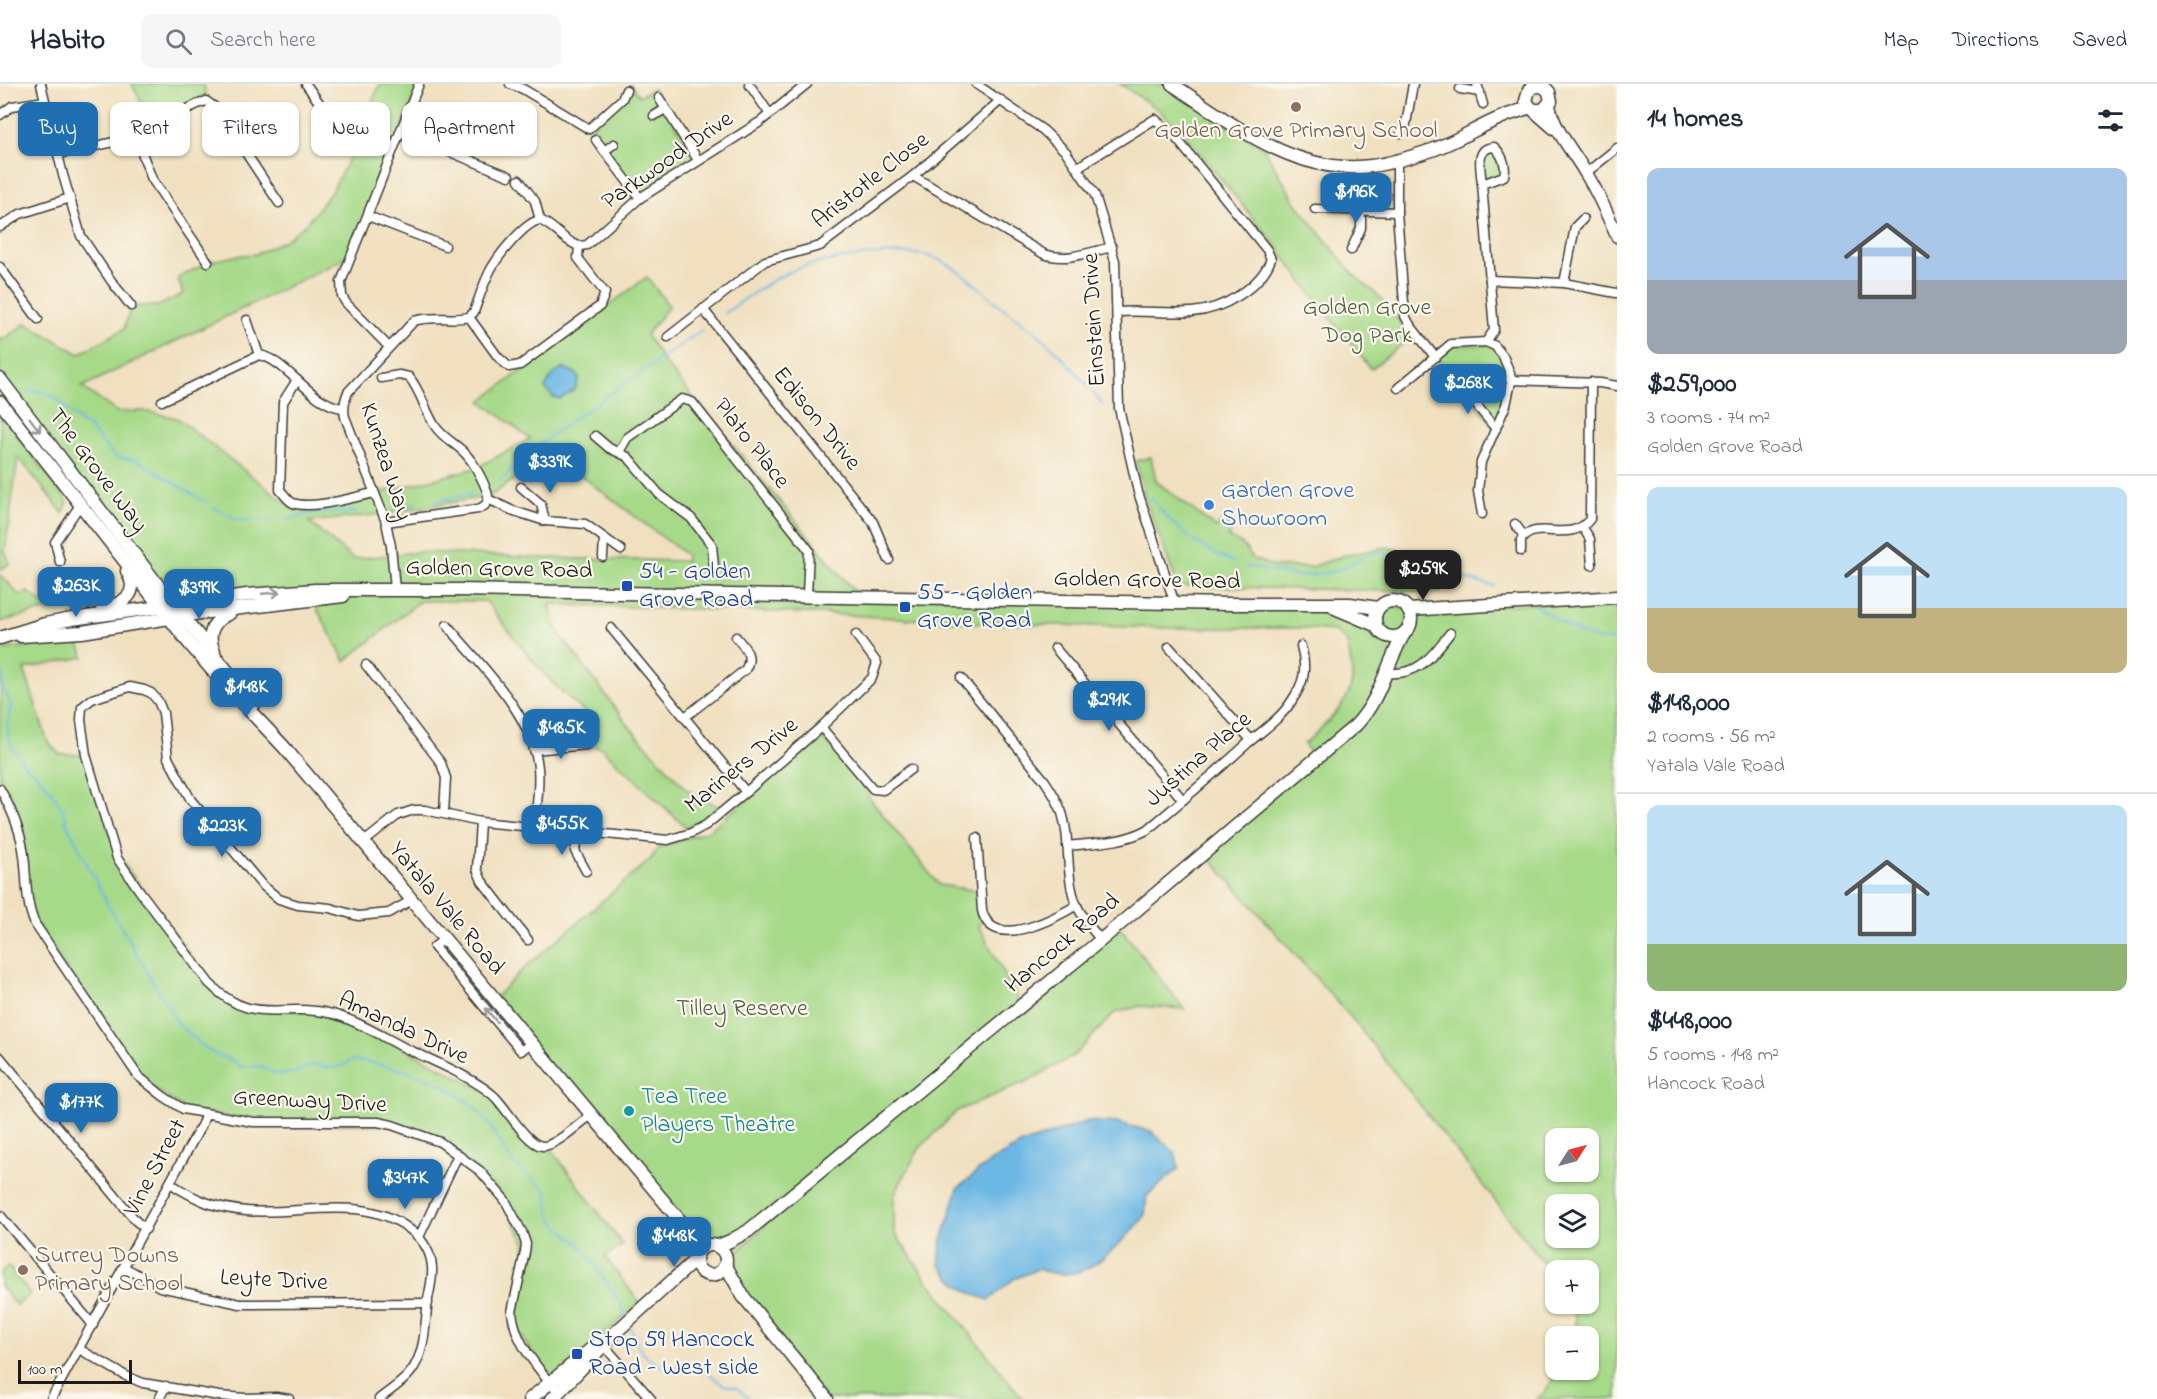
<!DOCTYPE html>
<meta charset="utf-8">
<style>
body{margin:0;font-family:"Indie Flower",sans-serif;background:#f6f6f7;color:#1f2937;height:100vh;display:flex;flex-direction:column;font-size:22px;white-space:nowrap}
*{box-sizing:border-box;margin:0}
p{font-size:20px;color:#747a83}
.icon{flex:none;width:33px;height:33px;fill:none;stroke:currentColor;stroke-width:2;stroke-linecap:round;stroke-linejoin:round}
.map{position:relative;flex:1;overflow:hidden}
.panel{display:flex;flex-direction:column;background:#fff;width:540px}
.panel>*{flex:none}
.top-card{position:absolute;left:18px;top:18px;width:570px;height:54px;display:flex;gap:12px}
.needle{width:39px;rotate:54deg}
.tools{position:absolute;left:1545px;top:1044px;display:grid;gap:12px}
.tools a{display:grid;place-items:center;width:54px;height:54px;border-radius:12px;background:#fff;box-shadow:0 2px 4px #0004;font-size:30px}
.scale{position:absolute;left:18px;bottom:15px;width:114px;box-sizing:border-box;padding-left:6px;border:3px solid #1c1c1c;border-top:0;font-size:16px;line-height:21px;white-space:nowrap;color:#1c1c1c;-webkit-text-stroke:4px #fbf7ec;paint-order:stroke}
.price{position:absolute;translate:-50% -51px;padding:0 14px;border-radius:12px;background:#1f6fb2;color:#fff;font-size:20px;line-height:39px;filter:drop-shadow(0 2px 3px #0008)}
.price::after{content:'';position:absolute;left:50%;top:36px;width:18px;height:14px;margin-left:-9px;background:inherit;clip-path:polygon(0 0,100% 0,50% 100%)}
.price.active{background:#222;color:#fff}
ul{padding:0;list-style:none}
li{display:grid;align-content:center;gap:12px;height:318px;padding:0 30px}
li+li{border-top:2px solid #e0e1e3}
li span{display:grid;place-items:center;height:186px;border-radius:12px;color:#555}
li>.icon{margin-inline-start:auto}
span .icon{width:108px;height:108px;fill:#fffc;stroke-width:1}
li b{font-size:26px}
h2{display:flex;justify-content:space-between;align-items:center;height:72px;padding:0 30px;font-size:26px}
.chip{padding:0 21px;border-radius:12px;background:#fff;box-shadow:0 2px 4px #0004;font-size:21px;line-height:54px}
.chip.active{background:#1f6fb2;color:#fff}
header{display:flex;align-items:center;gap:36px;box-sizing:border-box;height:84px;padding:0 30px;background:#fff;border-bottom:2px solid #e0e1e3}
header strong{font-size:28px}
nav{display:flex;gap:33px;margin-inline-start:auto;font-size:21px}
.search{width:420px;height:54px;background:#f6f6f7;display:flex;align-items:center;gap:15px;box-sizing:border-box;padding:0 21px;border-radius:12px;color:#747a83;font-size:22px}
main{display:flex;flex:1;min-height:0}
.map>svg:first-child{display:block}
</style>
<header>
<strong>Habito</strong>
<div class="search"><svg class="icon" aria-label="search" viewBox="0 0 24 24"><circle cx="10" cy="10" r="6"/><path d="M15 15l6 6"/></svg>Search here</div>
<nav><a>Map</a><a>Directions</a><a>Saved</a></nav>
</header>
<main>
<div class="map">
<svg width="1617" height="1315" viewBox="0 0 1617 1315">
<rect width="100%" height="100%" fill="#fbf7ec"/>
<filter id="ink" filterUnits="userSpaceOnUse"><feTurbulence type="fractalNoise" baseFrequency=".0167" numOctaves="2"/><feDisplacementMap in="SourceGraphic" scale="12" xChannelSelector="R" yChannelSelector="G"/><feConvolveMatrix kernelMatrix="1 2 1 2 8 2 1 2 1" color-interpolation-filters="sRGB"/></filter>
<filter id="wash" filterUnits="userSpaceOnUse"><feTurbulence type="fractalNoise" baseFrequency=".008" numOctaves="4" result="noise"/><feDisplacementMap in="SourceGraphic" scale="24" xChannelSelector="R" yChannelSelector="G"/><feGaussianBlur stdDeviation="1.35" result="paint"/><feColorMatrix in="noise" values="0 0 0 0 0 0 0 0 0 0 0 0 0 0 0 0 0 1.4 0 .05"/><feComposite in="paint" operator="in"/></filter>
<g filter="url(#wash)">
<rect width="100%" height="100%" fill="#f0e0c0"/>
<g fill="#a6d988" stroke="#617a52" stroke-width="1.5" fill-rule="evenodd">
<polygon points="132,0 203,0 205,4 206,17 154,44"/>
<path d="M380 0H419L352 171 82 303 117 328 144 327 177 334 294 425 392 406 476 384 530 355 481 317 647 193 669 222 646 251 664 278 858 512 1418 524 1617 517V1315H1536L1545 1308 1559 1286H1588V1252H1573L1576 1234 1570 1220H1588V1186H1556L1555 1193 1355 938 1205 769 1315 675 1304 660C1321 645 1350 620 1352 596 1353 584 1349 569 1347 558L1335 547 1301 544H1169L979 539 830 530 550 520 554 538 562 553 628 641 686 705 719 723 703 736 686 743 601 664 586 661 582 645 585 628C546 598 516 556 486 517H420L345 577 312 516 377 507 199 518 187 509 164 507 0 295V253L3 256 26 239 79 270 124 245 131 222H158L183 210 178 194 208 178 235 172 256 170 285 156 306 140 332 107 354 64 361 41ZM551 369 686 471V477L542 474 418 468 353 475 309 438 383 430 490 412ZM1556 1054H1588V1088H1556ZM1556 1120H1588V1154H1556Z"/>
<polygon points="1120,0 1165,0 1263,63 1296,119 1353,190 1381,214 1411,253 1371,285 1320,221 1275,161 1184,50 1160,27"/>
<polygon points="631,1 639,12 653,5 698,76 640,114 589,45 622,15"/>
<polygon points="1498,66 1504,92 1482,100 1482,67"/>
<polygon points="1451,260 1495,262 1510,289 1496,345 1447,284 1435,273"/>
<polygon points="0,329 68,418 63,429 18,373 5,468 10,479 0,486"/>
<polygon points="1151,373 1156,397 1216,444 1223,437 1233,445 1228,453 1243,461 1253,475 1274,483 1312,483 1342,472 1387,463 1443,478 1440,508 1178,502 1146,417 1136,377"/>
<polygon points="0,490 19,511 28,508 45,521 104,511 107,516 34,529 0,538"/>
<polygon points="77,555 84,573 24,585 47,656 59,670 86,671 116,769 216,906 248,925 320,928 381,952 490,1009 529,1054 551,1065 623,1161 605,1173 640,1219 549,1298 513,1238 526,1160 493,1101 437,1052 392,1041 253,1038 183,1025 138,992 31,832 22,757 0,705 0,566"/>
<path d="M815 654 823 655C841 673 859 693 871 716L939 801 980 807 984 836 979 842 1021 921 1118 841 1184 925 1140 922 1114 929 1076 970 1032 995 957 1027 919 1065 894 1111V1148L927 1196 1023 1315H826L735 1206 726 1179 801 1105 718 1162 687 1145 494 915 520 888 650 776 659 763 708 747 750 713Z"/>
<polygon points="8,1182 30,1210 16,1221 0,1202 0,1189"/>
</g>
<g fill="#6ab7e4" stroke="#436a80" stroke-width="1.5">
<polygon points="563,284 576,289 579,294 575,306 560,315 553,313 545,304 552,292"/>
<path d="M1089 1037 1118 1039 1151 1047 1175 1069 1179 1084 1147 1112C1146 1118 1146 1125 1145 1130 1142 1138 1133 1146 1127 1152 1100 1179 1077 1200 1038 1185L1014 1195 989 1216C964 1208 954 1200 939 1180L941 1159 958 1104 988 1079 1022 1060Z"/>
</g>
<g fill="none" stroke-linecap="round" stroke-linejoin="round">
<g stroke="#6ab7e4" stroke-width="2">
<path d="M724 230C743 216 763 201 785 190 815 175 900 163 932 173 958 182 981 206 1002 223 1015 234 1030 242 1042 254 1065 274 1084 297 1103 321"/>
<polyline points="25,307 41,307 57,315 81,339 88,342 115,373 137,376 207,419"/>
<polyline points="500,397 520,377 558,346 702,246"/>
<path d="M1150 412C1171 442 1198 464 1233 478"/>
<polyline points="435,417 473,410"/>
<polyline points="214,424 239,436 274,436"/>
<polyline points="400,424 416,419"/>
<polyline points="286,436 311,429 357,428"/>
<polyline points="1245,482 1298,492 1328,489 1343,484 1369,470 1380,468 1446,490 1494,502"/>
<path d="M1536 522C1562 539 1585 559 1617 556"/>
<path d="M0 585 4 593V606L11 621 7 640 10 659 24 681 35 689 49 704 63 726 67 740 109 823 178 940 210 968 235 978 241 983 261 982 275 990 296 989 307 982 316 981 329 984 343 982 352 976C403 983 456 997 489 1040 497 1050 501 1062 508 1072 518 1085 532 1096 546 1105L550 1130 558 1142 581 1161 620 1218 626 1232"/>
<path d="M630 1242C640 1270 642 1271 667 1286L682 1281 704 1285 723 1301 737 1304 749 1315"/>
</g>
</g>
</g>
<g filter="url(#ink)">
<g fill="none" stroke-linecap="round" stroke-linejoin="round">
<defs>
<g id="street">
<polyline points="41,0 63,91 81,152 112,198 131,222"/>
<polyline points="306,0 320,20 343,38"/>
<polyline points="510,0 523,5 589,45 622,15 626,6"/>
<polyline points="749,0 769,29"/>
<polyline points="976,0 1043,46 1066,68 1095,111 1115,177 1119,324 1138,408 1174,517"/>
<polyline points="1477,0 1483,20"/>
<polyline points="1460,5 1480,8"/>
<polyline points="659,14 698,76"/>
<polyline points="0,31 12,22 45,17"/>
<polyline points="654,32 665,25"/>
<polyline points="401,48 509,92"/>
<polyline points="1401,49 1406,40 1413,0"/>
<polyline points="135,51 152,95 208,178"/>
<polyline points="596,56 640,114"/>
<polyline points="604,67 614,60"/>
<path d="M59 70C90 63 123 58 153 45 171 36 186 23 206 17L216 24 279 119"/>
<polyline points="1397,75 1397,128 1405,232 1410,241 1435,273"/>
<path d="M1078 83 1155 35 1176 54 1267 166 1271 175C1260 204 1222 226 1192 228 1167 230 1142 226 1117 228"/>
<polyline points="1586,89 1617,64"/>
<path d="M913 92 1044 170C1066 178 1090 168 1112 163"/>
<polyline points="519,96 535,117 540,136"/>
<path d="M1482 100C1481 86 1474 64 1494 63 1502 70 1507 82 1504 92L1482 100 1494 246 1486 258"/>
<polyline points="1315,125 1397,128"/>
<polyline points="368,132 445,162"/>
<path d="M540 136C556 143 563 157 579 162L578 174 605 209 600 222 520 281 509 283 498 273 469 233 474 228C479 214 484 198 491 185 499 171 525 138 540 136Z"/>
<polyline points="0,143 20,130 70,114"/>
<polyline points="579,162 587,161 640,114 760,38 807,0"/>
<polyline points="1351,166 1361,144 1361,127"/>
<polyline points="0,183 38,235"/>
<polyline points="1490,196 1564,199 1616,209"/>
<polyline points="1564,199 1575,143 1583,135"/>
<polyline points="703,225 873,438 889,476"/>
<polyline points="247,236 259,271"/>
<polyline points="668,253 765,177 820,162 913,92 1001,16"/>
<polyline points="389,263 346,219 342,212 341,198 419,0"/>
<path d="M381 294 399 291 409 293C421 307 425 327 435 342 444 356 460 361 469 374 475 381 490 408 488 416 487 421 483 423 478 425L386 438"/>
<path d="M297 296 283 318 280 406C284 410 288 417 293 419 312 426 354 413 374 409"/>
<polyline points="1510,296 1600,299 1617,302"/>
<polyline points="1460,301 1496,345"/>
<polyline points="1398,304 1451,260 1486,258 1495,262 1503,272 1510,289 1511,298 1506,321 1481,378 1478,407 1482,430"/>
<path d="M162 317 259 271C286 275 311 321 343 324"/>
<polyline points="595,352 609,364 628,373 659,410 691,434 712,461 714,483"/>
<polyline points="619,368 627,354 682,315 692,318 809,466 807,511"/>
<polyline points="521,403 541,420 545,437"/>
<polyline points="488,415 511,426 545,437 585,440 621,466"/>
<polyline points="1515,440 1524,452"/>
<polyline points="1583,444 1590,455 1592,481"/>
<path d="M1521 467V456C1536 434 1570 461 1590 435L1591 298"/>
<polyline points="603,473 604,454"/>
<polyline points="60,478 55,458 80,421"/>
<path d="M395 505 391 462 386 438 345 333C343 324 344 317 348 308L414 237C432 231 451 237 469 233"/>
<path d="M447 541C480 581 533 630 538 684 540 703 536 724 535 744"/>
<polyline points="611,544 746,708"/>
<polyline points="1169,563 1251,656"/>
<polyline points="1055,564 1183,716"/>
<polyline points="366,581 441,679 446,694 444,729"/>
<path d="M1386 589C1419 592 1431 573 1450 549"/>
<path d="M961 594 1045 697C1051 706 1057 716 1061 726 1072 756 1064 792 1077 822 1083 834 1092 846 1101 856"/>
<path d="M685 633 745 586C754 572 745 564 736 553"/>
<polyline points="821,643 873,705 883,706 911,685"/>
<polyline points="534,666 586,661"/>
<path d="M0 705C12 726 21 747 24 771 27 794 25 818 35 840L138 992 163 1012 183 1025 253 1038H378L392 1041 440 1058 480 1087 505 1116 522 1148 526 1160 525 1168 512 1228C515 1258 534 1278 552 1302"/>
<polyline points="480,738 477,785 482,797 528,856"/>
<polyline points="578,748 575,767 586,787"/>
<path d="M977 754 982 826C991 869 1055 834 1077 821"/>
<polyline points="364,758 398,731 414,726 425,726 480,738 668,756 691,749 706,741 746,708 821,643 872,594 877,579 856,551"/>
<path d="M1067 762C1094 759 1122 759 1147 746 1181 718 1215 689 1248 659 1262 647 1281 634 1291 618 1305 598 1307 585 1301 562"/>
<path d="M412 816 389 829 358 832 330 824 298 821 279 815 261 800 191 716 168 674 163 629 158 617 151 609 144 606 130 603 92 615 82 623 81 636 86 671 117 774 139 806 209 899C252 944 283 917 333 930 358 937 383 953 407 965 432 976 476 995 495 1013 506 1024 527 1060 542 1062 555 1063 580 1039 591 1031"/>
<polyline points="444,855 434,863 521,967 531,959"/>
<polyline points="0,973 136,1137 146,1145"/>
<path d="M170 1099C196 1116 215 1124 246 1127 302 1132 366 1108 413 1148 424 1157 431 1170 432 1183 433 1193 430 1205 428 1215 425 1239 426 1269 410 1289 402 1299 389 1307 379 1315"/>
<polyline points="0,1131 93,1241"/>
<polyline points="419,1153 458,1071"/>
<polyline points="124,1183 160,1203 240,1220 428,1219"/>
<polyline points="601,1258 651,1315"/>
<polyline points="79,1265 126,1292 143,1299 219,1312 245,1314 276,1313 289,1315"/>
<polyline points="51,1315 202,1040 206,1029"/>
<polyline points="159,1315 166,1302"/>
</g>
<g id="secondary">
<path d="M1172 0C1231 39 1295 92 1371 82 1387 80 1414 72 1429 67 1454 59 1476 44 1500 34 1509 30 1520 27 1530 23"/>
<path d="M1549 21C1553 45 1573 67 1585 88 1598 108 1607 130 1617 152"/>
<path d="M1536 26H1543L1551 17 1549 8C1544 1 1537 0 1529 6L1526 17 1530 23 1554 44"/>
<polyline points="0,295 167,513 254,620"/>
<polyline points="0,318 189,559 219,594 284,663 687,1145 697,1170"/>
<circle cx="1393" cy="535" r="18"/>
<polyline points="1335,524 1375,541"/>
<path d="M102 526C123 519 141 511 127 487"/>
<polyline points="1408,526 1617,513"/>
<polyline points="21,552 82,548 200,529 343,512"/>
<polyline points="0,554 45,540 72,535 247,511 315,506 458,506 1231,520 1350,520 1378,524"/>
<path d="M214 567C206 550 213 536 230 529"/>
<circle cx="711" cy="1176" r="15"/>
<path d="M718 1162 730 1157 748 1147 1101 856 1356 641C1382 613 1386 580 1405 548"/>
<polyline points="726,1182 743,1212 827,1315"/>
<polyline points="530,1315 601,1257"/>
<polyline points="552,1315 616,1248 696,1175"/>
</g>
</defs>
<use href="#street" stroke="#3c3935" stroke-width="11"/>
<use href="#secondary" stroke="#3c3935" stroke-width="15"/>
<use href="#street" stroke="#fff" stroke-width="8"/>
<use href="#secondary" stroke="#fff" stroke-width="12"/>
</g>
<defs><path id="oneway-shaft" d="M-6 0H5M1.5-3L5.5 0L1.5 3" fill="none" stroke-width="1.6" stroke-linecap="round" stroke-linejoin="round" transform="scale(1.5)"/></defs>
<g stroke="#999">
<use href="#oneway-shaft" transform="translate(35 341) rotate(53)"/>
<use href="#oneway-shaft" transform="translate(271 509) rotate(-5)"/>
<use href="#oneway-shaft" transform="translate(491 931) rotate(-130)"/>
</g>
</g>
<g fill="#8d6e63" stroke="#fbf7ec" stroke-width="2">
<circle cx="1296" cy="23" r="6"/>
<circle cx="23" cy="1186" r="6"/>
</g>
<circle fill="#3f7fe0" stroke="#fbf7ec" stroke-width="2" cx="1209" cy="421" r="6"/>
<g fill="#1a4fb4" stroke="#fbf7ec" stroke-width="2">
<rect x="621" y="496" width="12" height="12" rx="3"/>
<rect x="899" y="517" width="12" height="12" rx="3"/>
<rect x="571" y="1264" width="12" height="12" rx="3"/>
</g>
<circle fill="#0f9aa8" stroke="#fbf7ec" stroke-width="2" cx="629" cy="1027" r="6"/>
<g text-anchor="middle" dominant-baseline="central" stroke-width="4.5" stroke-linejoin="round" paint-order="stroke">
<g font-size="24" fill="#785e54" stroke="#fbf7ec">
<text x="1296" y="47">Golden Grove Primary School</text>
<text x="35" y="1172" text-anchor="start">Surrey Downs<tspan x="35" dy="28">Primary School</tspan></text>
</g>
<g font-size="24" fill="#1c1c1c" stroke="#fbf7ec">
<text transform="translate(668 77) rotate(-35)">Parkwood Drive</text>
<text transform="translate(871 97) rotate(-38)">Aristotle Close</text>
<text transform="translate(1095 236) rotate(-93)">Einstein Drive</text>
<text transform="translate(816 335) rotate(51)">Edison Drive</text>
<text transform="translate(751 360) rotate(52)">Plato Place</text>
<text transform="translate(385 378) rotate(72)">Kunzea Way</text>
<text transform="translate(97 387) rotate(53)">The Grove Way</text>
<text transform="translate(499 486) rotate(1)">Golden Grove Road</text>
<text transform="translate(1147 497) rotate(1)">Golden Grove Road</text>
<text transform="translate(1199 676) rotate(-41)">Justina Place</text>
<text transform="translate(742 682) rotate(-39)">Mariners Drive</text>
<text transform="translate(446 825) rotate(50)">Yatala Vale Road</text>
<text transform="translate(1063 860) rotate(-40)">Hancock Road</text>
<text transform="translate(403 945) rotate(25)">Amanda Drive</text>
<text transform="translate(310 1018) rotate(3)">Greenway Drive</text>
<text transform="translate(156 1084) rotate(-62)">Vine Street</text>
<text transform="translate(274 1197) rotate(3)">Leyte Drive</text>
</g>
<g font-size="24" fill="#4c5e42" stroke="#fbf7ec">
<text x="1367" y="224">Golden Grove<tspan x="1367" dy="28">Dog Park</tspan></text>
<text x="742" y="925">Tilley Reserve</text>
</g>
<g font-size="24" fill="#366cbe" stroke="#fbf7ec" text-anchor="start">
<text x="1221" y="407">Garden Grove<tspan x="1221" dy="28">Showroom</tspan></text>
</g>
<g font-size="24" fill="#164399" stroke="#fbf7ec" text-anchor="start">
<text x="639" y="488">54 - Golden<tspan x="639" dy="28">Grove Road</tspan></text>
<text x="917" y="509">55 - Golden<tspan x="917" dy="28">Grove Road</tspan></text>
<text x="589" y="1256">Stop 59 Hancock<tspan x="589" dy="28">Road - West side</tspan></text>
</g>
<g font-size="24" fill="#0d838f" stroke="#fbf7ec" text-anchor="start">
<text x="641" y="1013">Tea Tree<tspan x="641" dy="28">Players Theatre</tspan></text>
</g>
</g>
</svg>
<div class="tools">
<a><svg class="needle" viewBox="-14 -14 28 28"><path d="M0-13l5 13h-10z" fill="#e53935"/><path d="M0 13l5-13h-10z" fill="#747a83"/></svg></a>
<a><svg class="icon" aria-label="layers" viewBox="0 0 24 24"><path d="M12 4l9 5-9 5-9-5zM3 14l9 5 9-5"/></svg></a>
<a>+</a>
<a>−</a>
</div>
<div class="scale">100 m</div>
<b class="price" style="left:1356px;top:140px">$196K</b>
<b class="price" style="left:1468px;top:331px">$268K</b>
<b class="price" style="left:550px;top:410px">$339K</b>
<b class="price active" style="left:1423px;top:517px">$259K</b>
<b class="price" style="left:76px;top:534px">$263K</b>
<b class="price" style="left:199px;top:536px">$399K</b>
<b class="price" style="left:246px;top:635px">$148K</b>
<b class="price" style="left:1109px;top:648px">$291K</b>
<b class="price" style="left:561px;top:676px">$485K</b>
<b class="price" style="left:562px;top:772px">$455K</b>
<b class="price" style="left:222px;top:774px">$223K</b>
<b class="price" style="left:81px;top:1050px">$177K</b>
<b class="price" style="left:405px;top:1126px">$347K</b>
<b class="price" style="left:674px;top:1184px">$448K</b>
<div class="top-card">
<a class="chip active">Buy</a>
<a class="chip">Rent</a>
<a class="chip">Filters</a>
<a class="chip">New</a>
<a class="chip">Apartment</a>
</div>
</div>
<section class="panel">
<h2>14 homes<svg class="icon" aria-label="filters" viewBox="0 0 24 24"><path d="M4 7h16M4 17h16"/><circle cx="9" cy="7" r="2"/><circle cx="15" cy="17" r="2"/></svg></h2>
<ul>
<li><span style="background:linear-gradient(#a9c7e8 60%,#9aa5b1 0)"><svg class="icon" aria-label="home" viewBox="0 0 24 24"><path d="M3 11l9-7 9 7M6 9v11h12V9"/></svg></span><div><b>$259,000</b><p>3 rooms · 74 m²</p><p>Golden Grove Road</p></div></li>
<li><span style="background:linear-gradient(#bfe0f5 65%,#c2b280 0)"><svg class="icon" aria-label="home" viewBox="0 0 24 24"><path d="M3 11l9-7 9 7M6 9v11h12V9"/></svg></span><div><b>$148,000</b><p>2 rooms · 56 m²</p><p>Yatala Vale Road</p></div></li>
<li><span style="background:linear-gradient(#bfe0f5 75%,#8fb573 0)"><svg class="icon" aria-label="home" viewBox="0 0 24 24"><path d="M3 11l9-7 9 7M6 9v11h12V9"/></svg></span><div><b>$448,000</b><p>5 rooms · 148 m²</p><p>Hancock Road</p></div></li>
</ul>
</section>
</main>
